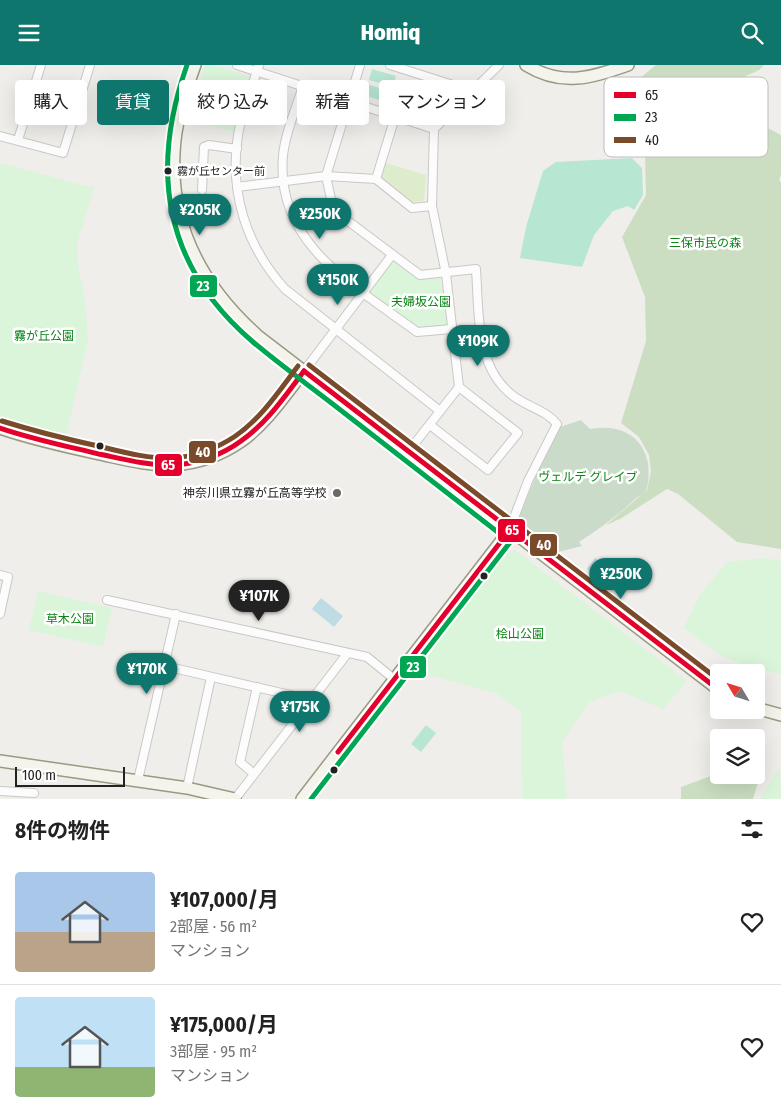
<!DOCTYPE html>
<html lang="ja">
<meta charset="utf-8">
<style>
body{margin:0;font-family:"Fira Sans Condensed","Noto Sans JP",sans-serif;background:#f2f2f2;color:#222;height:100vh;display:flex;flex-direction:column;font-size:19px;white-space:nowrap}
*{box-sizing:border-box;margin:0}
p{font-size:16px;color:#767676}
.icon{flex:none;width:28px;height:28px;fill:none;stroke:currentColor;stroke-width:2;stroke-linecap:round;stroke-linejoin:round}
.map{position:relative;height:734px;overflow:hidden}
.details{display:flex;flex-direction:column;background:#fff;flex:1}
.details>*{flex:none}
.top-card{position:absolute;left:15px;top:15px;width:500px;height:45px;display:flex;gap:10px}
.needle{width:32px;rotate:308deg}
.buttons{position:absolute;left:710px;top:599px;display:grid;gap:10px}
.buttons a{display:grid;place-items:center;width:55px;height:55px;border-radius:5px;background:#fff;box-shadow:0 5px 20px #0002;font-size:25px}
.scale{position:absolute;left:15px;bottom:12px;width:110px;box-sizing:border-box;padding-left:5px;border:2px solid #222;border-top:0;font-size:14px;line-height:18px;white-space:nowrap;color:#222;-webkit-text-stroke:4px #fff;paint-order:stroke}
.price{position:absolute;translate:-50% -42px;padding:0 11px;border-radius:18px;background:#0f766e;color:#fff;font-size:16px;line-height:32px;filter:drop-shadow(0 1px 2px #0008)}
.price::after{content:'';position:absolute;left:50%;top:30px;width:15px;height:11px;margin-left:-8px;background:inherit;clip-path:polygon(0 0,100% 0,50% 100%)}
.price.current{background:#222;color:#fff}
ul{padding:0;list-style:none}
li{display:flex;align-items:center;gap:15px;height:125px;padding:0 15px}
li+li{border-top:1px solid #e0e0e0}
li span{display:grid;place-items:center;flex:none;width:140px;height:100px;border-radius:5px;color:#555}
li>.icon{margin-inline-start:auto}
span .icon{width:60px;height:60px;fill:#fffc;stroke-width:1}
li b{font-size:21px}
h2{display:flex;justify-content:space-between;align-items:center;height:60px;padding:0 15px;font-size:21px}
.pill{padding:0 18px;border-radius:5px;background:#fff;box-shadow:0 5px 20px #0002;font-size:18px;line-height:45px}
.pill.current{background:#0f766e;color:#fff}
header{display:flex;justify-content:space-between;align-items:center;height:65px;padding:0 15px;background:#0f766e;color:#fff;font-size:22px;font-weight:800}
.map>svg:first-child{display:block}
</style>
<header><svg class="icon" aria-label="menu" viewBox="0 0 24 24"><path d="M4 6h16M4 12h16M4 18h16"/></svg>Homiq<svg class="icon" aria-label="search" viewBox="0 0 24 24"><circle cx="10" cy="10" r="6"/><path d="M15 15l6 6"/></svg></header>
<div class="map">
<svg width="781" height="734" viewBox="0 0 781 734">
<rect width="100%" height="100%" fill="#f0eeeb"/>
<polygon fill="#ddeccb" points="386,98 426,110 424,136 413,137 381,111"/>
<g fill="#cbdec1">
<polygon points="656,0 764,0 759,5 705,30 781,70 781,110 779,115 781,117 781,484 737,477 678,429 667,424 620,454 606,460 647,425 651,406 649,390 639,372 621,358 646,276 645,232 622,172 646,130 645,91 659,60 622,38 635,17"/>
<polygon points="756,703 762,704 753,734 681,734 681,722 719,708 719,710 756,710"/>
</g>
<path fill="#cadbca" d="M581 355 590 364C618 359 642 369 648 398 649 406 649 418 646 425 644 429 637 432 634 435 617 451 599 464 579 477L582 481 554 488 516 459 541 399 560 362Z"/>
<g fill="#daf5da">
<polygon points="205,0 212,0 250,11 234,67 189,55"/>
<polygon points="0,98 94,123 78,176 78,199 86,243 88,275 66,372 14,360 0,354"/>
<polygon points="392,195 419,214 440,213 448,260 417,263 368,227"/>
<polygon points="515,485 687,616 663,644 620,626 589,637 562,677 567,734 525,734 522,731 521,647 496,628 410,605 503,488"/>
<polygon points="764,493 781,496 781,609 754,603 721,591 684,563 700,529 727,497"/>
<polygon points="38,526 112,543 103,582 29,565"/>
<polygon points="780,701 781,734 760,734"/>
</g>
<g fill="#b7e6d2">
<polygon points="372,4 396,11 393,22 369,15"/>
<polygon points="413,16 437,24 434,35 410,27"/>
<polygon points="367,19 392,27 388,38 364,30"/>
<polygon points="408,32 432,40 429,51 404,43"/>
<polygon points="632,93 642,103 643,130 634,145 628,141 613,146 594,170 582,202 520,193 526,162 543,106 556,97"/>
<polygon points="426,660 436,668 421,687 411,679"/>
</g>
<g fill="#bfdbe3">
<polygon points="595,493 618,510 610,521 587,504"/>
<polygon points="321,533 343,551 334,562 312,544"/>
</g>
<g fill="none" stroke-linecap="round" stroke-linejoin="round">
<defs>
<g id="street">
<polyline points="237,0 434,64"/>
<path d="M259 0C252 22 242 46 238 70 229 127 246 181 285 224L440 346"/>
<path d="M360 0 326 111 331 134 344 153 420 210 476 204C479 247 475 301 512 330 527 342 546 345 557 359L528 416 509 466"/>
<polyline points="390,0 472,26"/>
<path d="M303 21C296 44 285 68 283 91 275 179 355 221 417 267L452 264"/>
<polyline points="395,52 376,114 412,143 432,141"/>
<polyline points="0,71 63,88 90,0"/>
<polyline points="18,75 41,0"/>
<polyline points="237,122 326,111 376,114"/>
<polyline points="202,125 204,82 209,80 237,84"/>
<polyline points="304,306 392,190"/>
<polyline points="430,360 488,405 518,368 459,322 446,209 432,141 434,64 499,0"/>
<polyline points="408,387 459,322"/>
<polyline points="0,510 8,512 0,549"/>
<polyline points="107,535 367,592 394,614"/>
<polyline points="165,601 312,635"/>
<polyline points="253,708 240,697 257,622"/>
<polyline points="138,715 176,549"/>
<polyline points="187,723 211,612"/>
<polyline points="0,726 34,728"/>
<polyline points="235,734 347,589"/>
</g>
<g id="secondary">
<path d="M195 0C185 28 175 58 174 88 170 163 204 223 258 271L719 625"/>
<path d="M526 0C562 22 590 13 628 0"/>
<path d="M0 363C34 375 69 382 104 390 127 395 151 401 175 400 198 398 221 390 240 377 265 360 285 330 304 306"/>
<polyline points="756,643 781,650"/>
<polyline points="0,696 187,723 235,734"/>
<polyline points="302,734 509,466"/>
</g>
</defs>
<use href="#street" stroke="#c9c8c7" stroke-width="10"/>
<use href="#secondary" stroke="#999a82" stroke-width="14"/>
<use href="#street" stroke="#fdfcfc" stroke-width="8"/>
<use href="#secondary" stroke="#f4f4ed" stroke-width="11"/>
<defs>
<g id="bus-1">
<polyline points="304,306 719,625"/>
<path d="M0 363C32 374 66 381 99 389 123 394 149 401 174 400 197 399 222 390 241 376 267 358 285 331 304 306"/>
<polyline points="338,687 509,466"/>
</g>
<g id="bus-2">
<path d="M187 0C149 107 164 201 253 277 279 299 307 319 334 340 391 384 448 428 504 472"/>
<polyline points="311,734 515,471"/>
</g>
<g id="bus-3">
<polyline points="309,300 719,615"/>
<path d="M2 356C34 366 66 374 98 381 123 387 148 394 174 393 195 391 217 383 234 372 261 354 279 326 298 301"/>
</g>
</defs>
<use href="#bus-1" stroke="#fff" stroke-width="9"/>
<use href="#bus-2" stroke="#fff" stroke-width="9"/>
<use href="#bus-3" stroke="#fff" stroke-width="9"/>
<use href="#bus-1" stroke="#e4002b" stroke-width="5"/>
<use href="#bus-2" stroke="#00a651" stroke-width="5"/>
<use href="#bus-3" stroke="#7a4b2a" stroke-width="5"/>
</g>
<g fill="#222" stroke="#fff" stroke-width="2">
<circle cx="168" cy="106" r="4.5"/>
<circle cx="100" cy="381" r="4.5"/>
<circle cx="484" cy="511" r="4.5"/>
<circle cx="334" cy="705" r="4.5"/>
</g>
<circle fill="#6a6968" stroke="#fff" stroke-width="2" cx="337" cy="428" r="5"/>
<g text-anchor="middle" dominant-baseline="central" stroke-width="5" stroke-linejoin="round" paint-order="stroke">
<g font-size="11" fill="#222" stroke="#fff" text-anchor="start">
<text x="177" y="106">霧が丘センター前</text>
</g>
<g font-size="12" fill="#0c8416" stroke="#fff">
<text x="705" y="178">三保市民の森</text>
<text x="421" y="237">夫婦坂公園</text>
<text x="44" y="271">霧が丘公園</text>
<text x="588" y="412">ヴェルデ グレイブ</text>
<text x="70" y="554">草木公園</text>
<text x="520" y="569">桧山公園</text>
</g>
<g font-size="12" fill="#222" stroke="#fff" text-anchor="end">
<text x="327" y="428">神奈川県立霧が丘高等学校</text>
</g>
</g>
<rect x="604" y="12" width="164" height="80" rx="8" fill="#fff" stroke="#bdbdbd" stroke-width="1"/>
<rect x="614" y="27" width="22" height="6" fill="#e4002b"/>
<rect x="614" y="49" width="22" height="7" fill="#00a651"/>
<rect x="614" y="72" width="22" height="6" fill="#7a4b2a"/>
<g font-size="14" fill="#222">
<text x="645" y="35">65</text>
<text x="645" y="57">23</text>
<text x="645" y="80">40</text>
</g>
<g stroke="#fff" stroke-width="2">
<rect x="189" y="209" width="29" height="24" rx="5" fill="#00a651"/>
<rect x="188" y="375" width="29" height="24" rx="5" fill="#7a4b2a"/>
<rect x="154" y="388" width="29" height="24" rx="5" fill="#e4002b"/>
<rect x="497" y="453" width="29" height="25" rx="5" fill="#e4002b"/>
<rect x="529" y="468" width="29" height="24" rx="5" fill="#7a4b2a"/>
<rect x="399" y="590" width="28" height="24" rx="5" fill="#00a651"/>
</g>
<g font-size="14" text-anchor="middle" font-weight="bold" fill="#fff">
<text x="203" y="226">23</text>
<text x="203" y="392">40</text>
<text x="168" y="405">65</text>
<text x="512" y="470">65</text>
<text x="544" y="485">40</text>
<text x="413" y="607">23</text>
</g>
</svg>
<div class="buttons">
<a><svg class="needle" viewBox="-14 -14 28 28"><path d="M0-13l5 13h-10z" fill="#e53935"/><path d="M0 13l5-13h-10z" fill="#767676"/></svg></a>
<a><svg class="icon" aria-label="layers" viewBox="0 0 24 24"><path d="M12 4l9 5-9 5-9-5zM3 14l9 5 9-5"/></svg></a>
</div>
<div class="scale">100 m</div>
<b class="price" style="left:200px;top:171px">¥205K</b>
<b class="price" style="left:320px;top:175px">¥250K</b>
<b class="price" style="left:338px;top:241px">¥150K</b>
<b class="price" style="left:478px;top:302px">¥109K</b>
<b class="price" style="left:621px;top:535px">¥250K</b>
<b class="price current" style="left:259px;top:557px">¥107K</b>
<b class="price" style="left:147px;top:630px">¥170K</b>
<b class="price" style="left:300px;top:668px">¥175K</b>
<div class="top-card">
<a class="pill">購入</a>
<a class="pill current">賃貸</a>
<a class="pill">絞り込み</a>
<a class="pill">新着</a>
<a class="pill">マンション</a>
</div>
</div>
<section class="details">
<h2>8件の物件<svg class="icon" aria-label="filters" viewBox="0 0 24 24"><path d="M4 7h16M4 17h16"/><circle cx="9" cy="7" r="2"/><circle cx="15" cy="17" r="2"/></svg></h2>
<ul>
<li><span style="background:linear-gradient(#a9c7e8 60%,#b9a48a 0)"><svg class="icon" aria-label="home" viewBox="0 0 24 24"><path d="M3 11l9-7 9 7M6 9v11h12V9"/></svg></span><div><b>¥107,000/月</b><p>2部屋 · 56 m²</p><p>マンション</p></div><svg class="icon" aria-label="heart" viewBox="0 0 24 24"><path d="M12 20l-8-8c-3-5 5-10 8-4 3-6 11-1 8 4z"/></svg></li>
<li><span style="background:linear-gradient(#bfe0f5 70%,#8fb573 0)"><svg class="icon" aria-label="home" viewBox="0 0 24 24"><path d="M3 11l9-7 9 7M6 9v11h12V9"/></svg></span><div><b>¥175,000/月</b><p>3部屋 · 95 m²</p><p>マンション</p></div><svg class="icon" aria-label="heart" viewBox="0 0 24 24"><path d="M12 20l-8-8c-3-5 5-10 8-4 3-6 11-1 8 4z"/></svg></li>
</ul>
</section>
